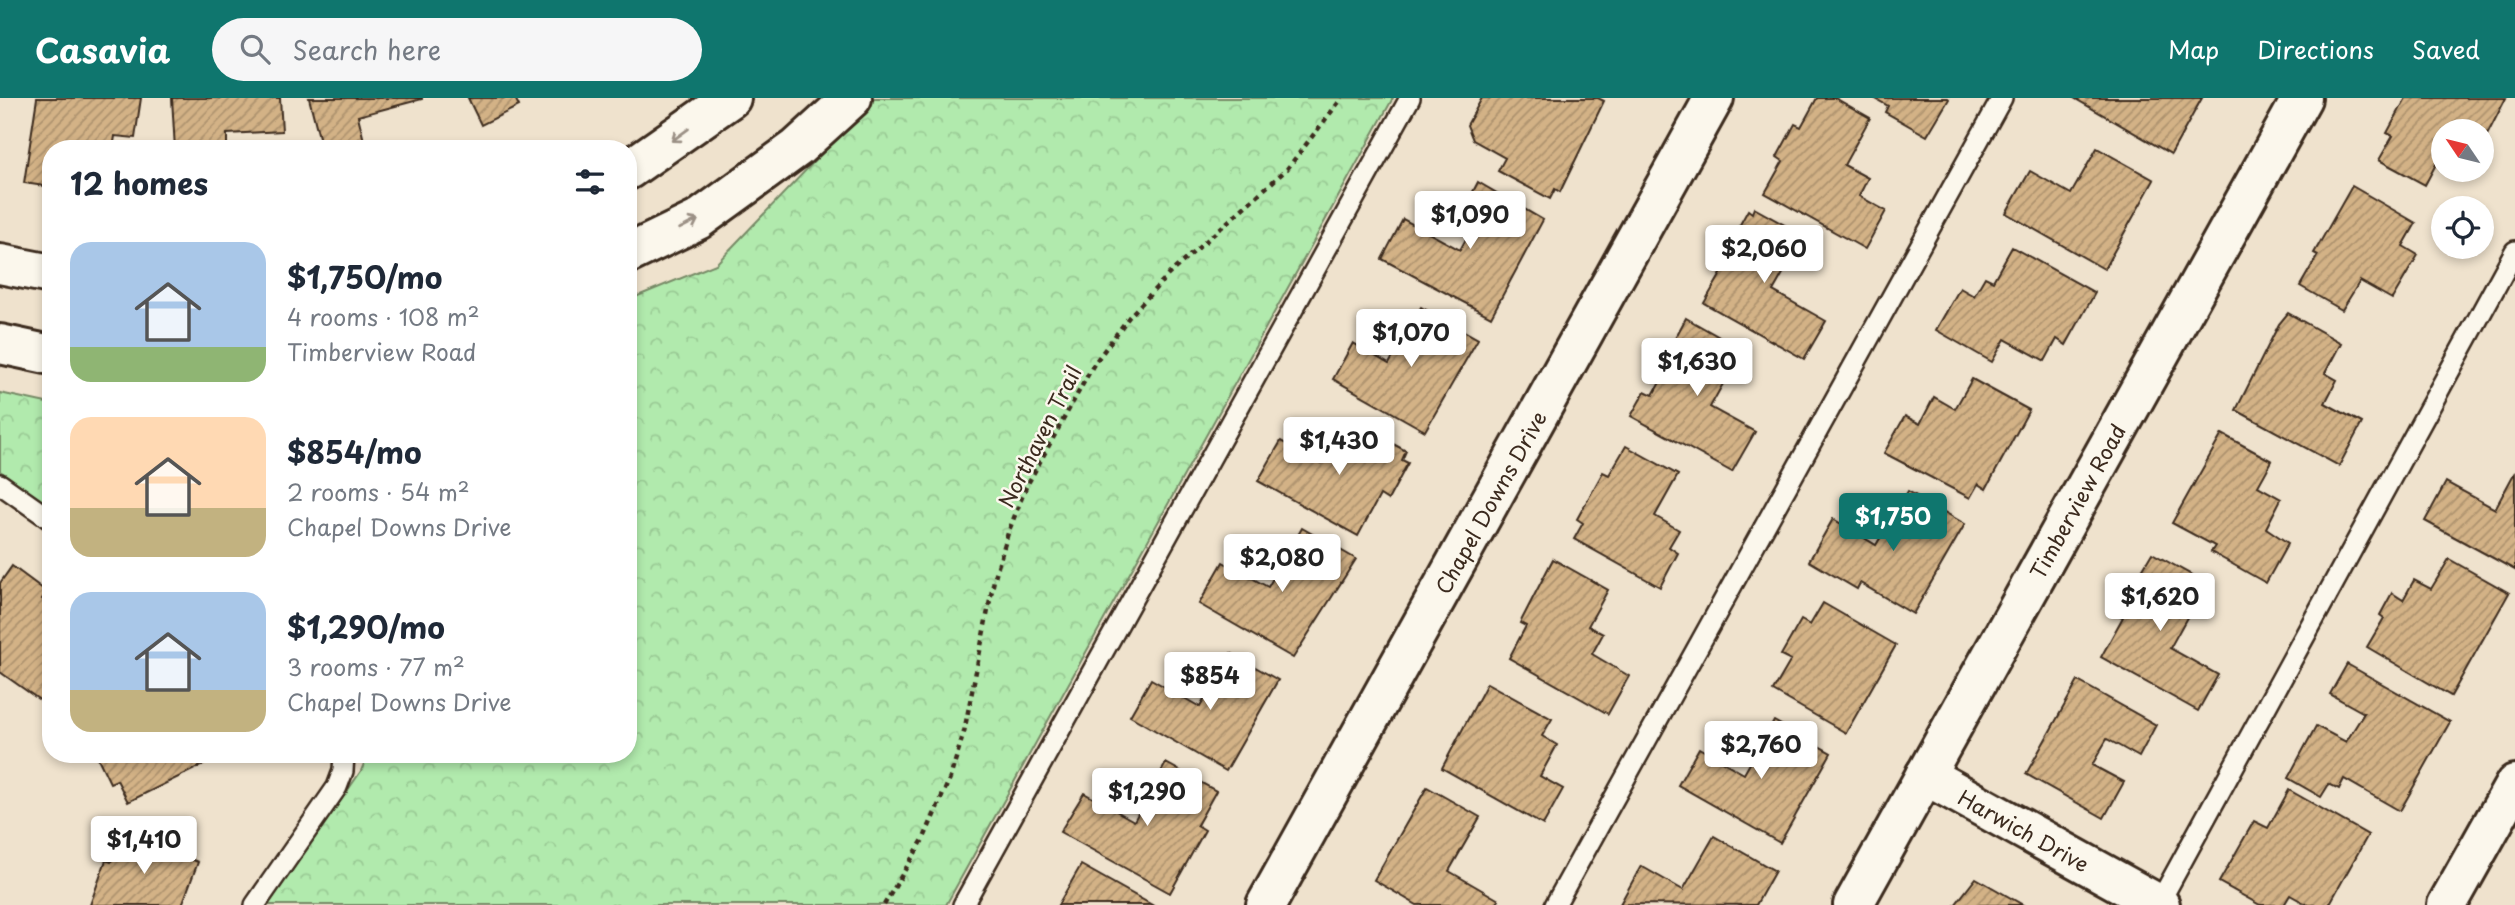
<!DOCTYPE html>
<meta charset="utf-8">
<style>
body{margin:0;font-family:"Playpen Sans",sans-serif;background:#f6f6f7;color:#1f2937;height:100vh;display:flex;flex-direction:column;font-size:26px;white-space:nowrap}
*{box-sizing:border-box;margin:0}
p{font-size:23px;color:#747a83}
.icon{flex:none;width:38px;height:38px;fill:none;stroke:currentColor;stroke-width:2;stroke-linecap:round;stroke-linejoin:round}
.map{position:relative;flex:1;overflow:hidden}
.sheet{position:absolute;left:42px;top:42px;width:595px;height:623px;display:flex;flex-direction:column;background:#fff;border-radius:28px;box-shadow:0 4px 10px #0003}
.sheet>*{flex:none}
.needle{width:46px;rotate:305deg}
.controls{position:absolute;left:2431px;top:21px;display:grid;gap:14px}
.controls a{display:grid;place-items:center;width:63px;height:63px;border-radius:50%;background:#fff;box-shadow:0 4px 10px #0003;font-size:35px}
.price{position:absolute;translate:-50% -60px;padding:0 16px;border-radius:7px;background:#fff;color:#222;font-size:23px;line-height:46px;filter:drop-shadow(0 2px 4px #0008)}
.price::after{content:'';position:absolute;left:50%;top:42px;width:21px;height:16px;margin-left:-10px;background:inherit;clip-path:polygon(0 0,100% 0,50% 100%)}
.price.selected{background:#0f766e;color:#fff}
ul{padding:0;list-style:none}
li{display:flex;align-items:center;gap:21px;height:175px;padding:0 28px}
li span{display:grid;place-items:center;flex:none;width:196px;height:140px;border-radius:21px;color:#555}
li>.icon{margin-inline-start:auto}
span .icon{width:84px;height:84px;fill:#fffc;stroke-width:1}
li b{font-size:30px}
h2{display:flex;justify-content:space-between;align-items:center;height:84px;padding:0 28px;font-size:30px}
header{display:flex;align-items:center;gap:42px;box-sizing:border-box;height:98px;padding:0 35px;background:#0f766e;color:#fff}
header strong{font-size:33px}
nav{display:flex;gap:38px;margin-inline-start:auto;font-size:24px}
.search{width:490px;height:63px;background:#f6f6f7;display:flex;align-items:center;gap:18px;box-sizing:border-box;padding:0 24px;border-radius:38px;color:#747a83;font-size:26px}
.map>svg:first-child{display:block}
</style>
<header>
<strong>Casavia</strong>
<div class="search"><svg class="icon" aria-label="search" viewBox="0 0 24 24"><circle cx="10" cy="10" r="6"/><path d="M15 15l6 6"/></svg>Search here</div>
<nav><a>Map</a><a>Directions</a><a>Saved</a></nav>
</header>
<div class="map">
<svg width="2515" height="807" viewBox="0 0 2515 807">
<defs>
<pattern id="forest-crowns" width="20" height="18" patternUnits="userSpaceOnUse" patternTransform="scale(1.75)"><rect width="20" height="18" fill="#b1eaad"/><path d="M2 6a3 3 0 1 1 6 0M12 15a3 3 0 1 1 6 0" fill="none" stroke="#99c994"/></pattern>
<pattern id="building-hatch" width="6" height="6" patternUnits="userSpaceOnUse" patternTransform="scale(1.75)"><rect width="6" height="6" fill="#d3b286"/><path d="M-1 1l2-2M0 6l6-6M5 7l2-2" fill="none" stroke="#ac916d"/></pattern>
</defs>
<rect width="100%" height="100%" fill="#efe2cd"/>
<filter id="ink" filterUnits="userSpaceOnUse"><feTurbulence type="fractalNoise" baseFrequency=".0143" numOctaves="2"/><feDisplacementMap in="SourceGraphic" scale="14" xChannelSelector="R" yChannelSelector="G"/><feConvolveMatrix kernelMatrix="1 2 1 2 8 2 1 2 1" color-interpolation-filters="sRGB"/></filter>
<g filter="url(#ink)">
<g fill="url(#forest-crowns)" stroke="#768a66" stroke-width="2">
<polygon points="875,0 1393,0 946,807 268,807 361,673 368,656 628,656 628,202 716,166"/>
<polygon points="0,295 51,306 51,409 0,373"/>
</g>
<g fill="url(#building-hatch)" stroke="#3b2a1e" stroke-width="2">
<polygon points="37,0 141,0 135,40 115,38 113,51 74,46 73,51 51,51 51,89 24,85"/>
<polygon points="172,0 280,0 282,33 227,36 227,47 217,48 217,51 175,51"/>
<polygon points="309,0 422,0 422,1 358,18 366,51 322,51"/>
<polygon points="468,0 515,0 519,8 481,27"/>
<polygon points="1482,0 1598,0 1604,3 1560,94 1555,91 1550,101 1498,73 1505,60 1473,42 1467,27"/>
<polygon points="1817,0 1835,0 1870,20 1844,67 1868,80 1859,98 1886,113 1865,151 1765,95 1783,63 1777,59 1795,26 1801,29"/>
<polygon points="1874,0 1948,0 1949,1 1927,38 1885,14 1888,8"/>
<polygon points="2074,0 2202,0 2171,56"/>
<polygon points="2406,0 2506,0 2484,43 2482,41 2482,33 2443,33 2443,53 2425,87 2379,62 2393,38 2387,35"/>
<polygon points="2097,50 2154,82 2104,171 2006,115 2030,73 2071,96"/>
<polygon points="1478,84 1543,122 1491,219 1382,161 1403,121 1460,152 1476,123 1462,115"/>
<polygon points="2352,88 2416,125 2403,148 2418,157 2392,201 2360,183 2342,212 2300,188 2318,157 2314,155"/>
<polygon points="1754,110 1799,135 1796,139 1802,142 1773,193 1826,223 1804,261 1704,205 1725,169 1719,165 1748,112 1752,115"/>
<polygon points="2012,149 2095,195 2066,247 2057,241 2045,263 2005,241 1992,264 1936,232 1960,190 1974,198 1985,179 1993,183"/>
<polygon points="1421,209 1478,241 1425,333 1333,281 1353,245 1389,266"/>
<polygon points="2288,215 2341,245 2325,275 2337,282 2325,305 2362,325 2339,368 2236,312 2279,226"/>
<polygon points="1686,220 1742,252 1710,309 1755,334 1732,374 1631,318 1645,293 1653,297 1679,250 1672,246"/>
<polygon points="1972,281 2029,312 1986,391 1978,386 1970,400 1884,355 1905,318 1920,326 1934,299 1955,311"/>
<polygon points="1355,325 1406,353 1402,362 1408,365 1388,402 1380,397 1358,438 1258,383 1281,343 1321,365 1333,341 1343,346"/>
<polygon points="2222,336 2272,363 2258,388 2281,401 2266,430 2288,445 2266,485 2211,454 2215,448 2172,425"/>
<polygon points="1626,348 1678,377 1655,418 1679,432 1669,449 1678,455 1660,489 1574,441 1583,425 1577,421 1603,374 1609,377"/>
<polygon points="2515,374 2515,472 2425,423 2446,384 2495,411"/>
<polygon points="1908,393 1965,426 1913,516 1860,485 1857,491 1809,463 1833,421 1876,447"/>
<polygon points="1302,430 1356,461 1293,560 1199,506 1223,464 1268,489"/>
<polygon points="2152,455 2206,485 2170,550 2218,577 2198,613 2101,559 2123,519 2116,516"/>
<polygon points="1553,461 1608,492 1588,528 1603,536 1592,556 1629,578 1608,616 1509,560 1526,528 1520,525"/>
<polygon points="2449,461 2509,495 2451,598 2367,549 2384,520 2380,517 2392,495 2403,502 2414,482 2431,491"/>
<polygon points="12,468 47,494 42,501 51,507 51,610 0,574 0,485"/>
<polygon points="1823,505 1896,547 1846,635 1773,593 1791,562 1781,557 1801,522 1810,527"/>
<polygon points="1231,555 1278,582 1226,673 1130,618 1151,581 1200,609"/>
<polygon points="2347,566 2450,624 2400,713 2344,681 2339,691 2329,686 2321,699 2288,680 2316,628 2346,644 2364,615 2330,596"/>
<polygon points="2078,583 2156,627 2139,659 2107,641 2092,667 2124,684 2104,720 2026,676"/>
<polygon points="1487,585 1552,621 1542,638 1557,647 1540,678 1563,691 1543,727 1442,670"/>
<polygon points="1774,623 1831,655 1780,745 1678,687 1699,650 1744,676"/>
<polygon points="96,656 225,656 128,704 117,682 110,685"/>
<polygon points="1166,665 1216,693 1197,727 1205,732 1170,795 1060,734 1084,695 1134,723"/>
<polygon points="1427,689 1480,719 1449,773 1499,802 1496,807 1417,807 1374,782"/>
<polygon points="2289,692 2368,737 2329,807 2308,807 2290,797 2284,807 2260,807 2219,784 2254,723 2268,730"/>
<polygon points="124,734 198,764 182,807 90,807 106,762 111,764"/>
<polygon points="1714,738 1775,773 1756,807 1620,806 1641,768 1683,792"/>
<polygon points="1081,767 1152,807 1058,807"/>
<polygon points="1976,780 2023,807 1955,807"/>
</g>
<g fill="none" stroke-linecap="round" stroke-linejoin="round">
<defs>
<g id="lane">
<polyline points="0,386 51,422"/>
<polyline points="255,807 337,689 343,673 344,656"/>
<polyline points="963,807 1410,0"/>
<polyline points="1555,807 2002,0"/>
<polyline points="2158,807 2515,153"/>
</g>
<g id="street">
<polyline points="1925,677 2160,807"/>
<polyline points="1266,807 1714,0"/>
<polyline points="1853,807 2302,0"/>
<polyline points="2447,807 2515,686"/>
</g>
<g id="secondary">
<polyline points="628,72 731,0"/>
<polyline points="628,156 698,122 797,50 852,0"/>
<polyline points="0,166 51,176"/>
<polyline points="0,246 51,257"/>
</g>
</defs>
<use href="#lane" stroke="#3b2a1e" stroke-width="24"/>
<use href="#street" stroke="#3b2a1e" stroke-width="44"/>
<use href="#secondary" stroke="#3b2a1e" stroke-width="44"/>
<polyline stroke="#3b2a1e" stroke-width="4.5" stroke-dasharray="5 5" stroke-linecap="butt" points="884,807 924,740 950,680 964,634 994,482 1008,435 1026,389 1094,266 1129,219 1169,176 1287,71 1342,0"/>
<use href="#lane" stroke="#fbf7ec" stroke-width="19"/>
<use href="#street" stroke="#fbf7ec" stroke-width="38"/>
<use href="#secondary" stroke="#fbf7ec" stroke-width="38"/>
</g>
<defs><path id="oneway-shaft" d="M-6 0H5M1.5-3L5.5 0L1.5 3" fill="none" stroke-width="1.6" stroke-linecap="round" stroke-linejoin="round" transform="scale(1.75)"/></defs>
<g stroke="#9b9085">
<use href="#oneway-shaft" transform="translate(680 37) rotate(144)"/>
<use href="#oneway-shaft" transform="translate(689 126) rotate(-27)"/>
</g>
</g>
<g text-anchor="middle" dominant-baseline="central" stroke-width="5" stroke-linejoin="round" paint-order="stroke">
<g font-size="21" fill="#3b2a1e" stroke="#fbf7ec">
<text transform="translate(1039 338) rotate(-63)">Northaven Trail</text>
<text transform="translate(2077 403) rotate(-61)">Timberview Road</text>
<text transform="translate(1490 404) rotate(-61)">Chapel Downs Drive</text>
<text transform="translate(2024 732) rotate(29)">Harwich Drive</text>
</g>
</g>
</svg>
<div class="controls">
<a><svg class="needle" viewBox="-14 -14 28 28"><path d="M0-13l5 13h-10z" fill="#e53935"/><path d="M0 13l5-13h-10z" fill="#747a83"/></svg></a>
<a><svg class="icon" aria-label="locate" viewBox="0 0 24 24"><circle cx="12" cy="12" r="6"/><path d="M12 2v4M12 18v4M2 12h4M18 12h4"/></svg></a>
</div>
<b class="price" style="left:1470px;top:153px">$1,090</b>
<b class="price" style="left:1764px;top:187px">$2,060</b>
<b class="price" style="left:1411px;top:271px">$1,070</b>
<b class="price" style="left:1697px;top:300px">$1,630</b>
<b class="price" style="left:1339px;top:379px">$1,430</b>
<b class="price selected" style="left:1893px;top:455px">$1,750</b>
<b class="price" style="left:1282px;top:496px">$2,080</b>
<b class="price" style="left:2160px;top:535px">$1,620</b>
<b class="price" style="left:1210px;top:614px">$854</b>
<b class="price" style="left:1761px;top:683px">$2,760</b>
<b class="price" style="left:1147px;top:730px">$1,290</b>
<b class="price" style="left:144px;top:778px">$1,410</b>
<section class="sheet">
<h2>12 homes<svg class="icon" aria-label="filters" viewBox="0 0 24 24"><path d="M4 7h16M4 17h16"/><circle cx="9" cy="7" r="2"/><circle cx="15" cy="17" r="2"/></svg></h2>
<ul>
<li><span style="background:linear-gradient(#a9c7e8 75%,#8fb573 0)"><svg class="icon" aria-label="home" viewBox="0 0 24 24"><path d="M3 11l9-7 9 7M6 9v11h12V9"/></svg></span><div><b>$1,750/mo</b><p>4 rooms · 108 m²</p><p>Timberview Road</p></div></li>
<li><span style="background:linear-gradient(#ffd9b3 65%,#c2b280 0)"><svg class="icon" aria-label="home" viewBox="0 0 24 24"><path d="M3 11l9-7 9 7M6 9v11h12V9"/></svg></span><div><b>$854/mo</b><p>2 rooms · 54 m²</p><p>Chapel Downs Drive</p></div></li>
<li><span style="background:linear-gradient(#a9c7e8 70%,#c2b280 0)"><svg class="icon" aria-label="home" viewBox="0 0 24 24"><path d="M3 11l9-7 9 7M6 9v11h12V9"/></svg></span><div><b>$1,290/mo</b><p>3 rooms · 77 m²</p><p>Chapel Downs Drive</p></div></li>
</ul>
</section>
</div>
